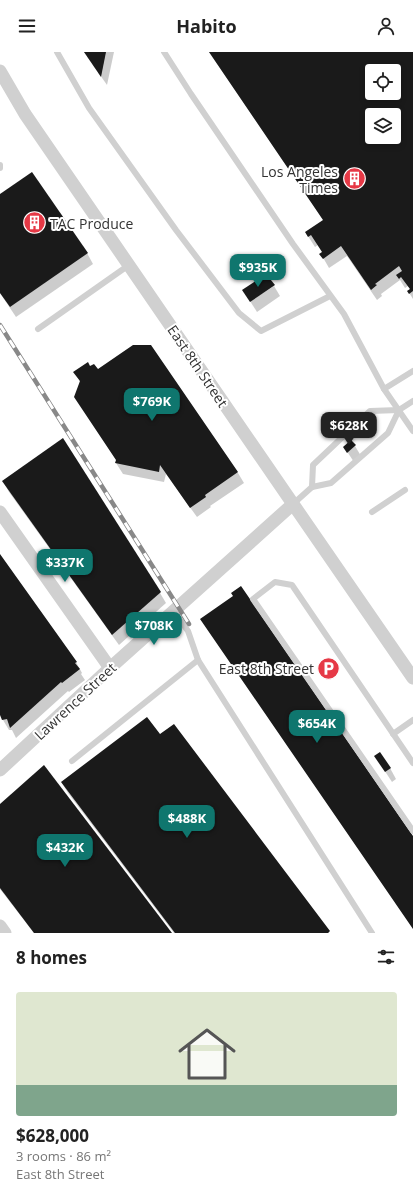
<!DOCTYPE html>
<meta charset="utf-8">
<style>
body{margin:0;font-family:"Open Sans",sans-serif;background:#f2f2f2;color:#222;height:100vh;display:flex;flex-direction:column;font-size:15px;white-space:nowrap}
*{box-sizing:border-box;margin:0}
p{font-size:13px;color:#767676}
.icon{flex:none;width:22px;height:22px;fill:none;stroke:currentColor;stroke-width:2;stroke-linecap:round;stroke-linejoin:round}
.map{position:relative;height:881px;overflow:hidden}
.drawer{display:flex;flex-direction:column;background:#fff;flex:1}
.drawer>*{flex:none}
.fabs{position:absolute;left:365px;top:12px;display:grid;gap:8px}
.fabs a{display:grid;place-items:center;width:36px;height:36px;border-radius:4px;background:#fff;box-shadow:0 2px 6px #0003;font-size:20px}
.price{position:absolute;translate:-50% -34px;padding:0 9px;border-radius:8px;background:#0f766e;color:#fff;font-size:13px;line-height:26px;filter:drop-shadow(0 1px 2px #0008)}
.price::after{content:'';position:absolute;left:50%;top:24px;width:12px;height:9px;margin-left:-6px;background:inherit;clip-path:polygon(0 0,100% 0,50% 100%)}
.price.active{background:#222;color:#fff}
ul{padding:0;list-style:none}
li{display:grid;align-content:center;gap:8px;height:212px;padding:0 16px}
li span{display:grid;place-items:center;height:124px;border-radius:4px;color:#555}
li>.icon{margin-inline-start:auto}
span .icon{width:72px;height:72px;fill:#fffc;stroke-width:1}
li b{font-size:17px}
h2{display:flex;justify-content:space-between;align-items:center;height:48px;padding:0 16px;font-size:17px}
header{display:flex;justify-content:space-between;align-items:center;height:52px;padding:0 16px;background:#fff;font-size:18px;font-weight:700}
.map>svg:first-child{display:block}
</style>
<header><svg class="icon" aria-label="menu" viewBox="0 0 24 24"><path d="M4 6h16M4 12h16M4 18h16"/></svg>Habito<svg class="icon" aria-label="person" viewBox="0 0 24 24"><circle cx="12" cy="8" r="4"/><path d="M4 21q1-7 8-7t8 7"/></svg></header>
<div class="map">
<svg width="413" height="881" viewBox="0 0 413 881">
<rect width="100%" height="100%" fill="#fff"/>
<g fill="#0003" fill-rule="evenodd">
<polygon points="84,0 114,0 107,33"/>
<path d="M209 0H413V247L408 239 410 237 408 234 405 236 400 228 381 242 382 244 377 248 347 204 329 216 321 202 323 200 318 193 315 195 306 181 324 169ZM372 19H394V41H372ZM372 63H394V85H372Z"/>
<polygon points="0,143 87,201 93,212 16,265 0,241"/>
<polygon points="274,234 280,244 257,260 250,249"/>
<polygon points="150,294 238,421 244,431 210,454 211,455 197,465 166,422 164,430 123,422 116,411 117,409 75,345 80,330 75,320 90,316 97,319"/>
<polygon points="355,394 361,404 354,410 344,395"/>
<polygon points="3,429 160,541 166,551 119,593 9,440"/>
<polygon points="0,504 76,610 82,621 81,622 85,628 69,640 68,639 16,686 12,678 9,678 3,668 0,660"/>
<polygon points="174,673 329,881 174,881 68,741 62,731 160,684"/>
<polygon points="375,704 390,716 396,727 392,730"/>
<polygon points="0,753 170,881 34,881 0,837"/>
</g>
<g fill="#1a1a1a" fill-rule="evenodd">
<polygon points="84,0 106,0 101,25"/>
<path d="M209 0H413V239L409 242 407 239 410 237 401 225 399 227 396 223 402 219 399 214 375 232 377 233 371 238 341 194 323 207 319 202 322 200 311 183 308 185 305 180 323 168ZM372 19H394V41H372ZM372 63H394V85H372Z"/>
<polygon points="32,120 88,201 10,255 0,241 0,142"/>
<polygon points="266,222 275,233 250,250 242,238"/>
<polygon points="133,293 151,293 238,420 205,443 206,445 190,456 160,413 159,420 115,411 116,408 74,345 80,329 73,320 88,310 90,314 94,312 98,317"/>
<polygon points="63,386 161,540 112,583 2,429"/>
<polygon points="351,388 356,393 347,401 343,395"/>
<polygon points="0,502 77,610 75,611 80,617 62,631 61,630 10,676 7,667 2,668 0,663"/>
<polygon points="241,534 413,784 413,877 200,567 233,544 231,541"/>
<polygon points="147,665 160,682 174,672 330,879 328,881 175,881 61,730"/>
<polygon points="380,700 391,716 385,720 374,704"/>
<polygon points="44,713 172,881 34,881 0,836 0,752"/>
</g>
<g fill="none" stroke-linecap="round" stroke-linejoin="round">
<g stroke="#d0d0d0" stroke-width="6">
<polyline points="57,0 89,56 176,178 239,261 261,279 330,244"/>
<polyline points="164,0 191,42 293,192 344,262 384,337 413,379"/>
<polyline points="0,113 0,116"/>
<polyline points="38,277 129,213"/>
<polyline points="384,337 413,319"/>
<polyline points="312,435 313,413 370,359 399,358 413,349"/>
<polyline points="293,452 312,435 331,431 388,381 399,358"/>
<polyline points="372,460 405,438"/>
<polyline points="174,560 188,579 198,608 372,881"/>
<polyline points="393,682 413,668"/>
<polyline points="72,709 198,608"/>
<polyline points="413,711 292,533 275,530 253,547 413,779"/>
</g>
<g stroke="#d0d0d0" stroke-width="13">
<polyline points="0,19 25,62 293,452 413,626"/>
<polyline points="0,460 110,616"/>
<polyline points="0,718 110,616 293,452"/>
<polyline points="0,874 5,881"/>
</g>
<defs>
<polyline id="rail" points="0,273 189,572"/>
</defs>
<use href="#rail" stroke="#888" stroke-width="4.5"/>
<use href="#rail" stroke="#fff" stroke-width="3" stroke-dasharray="9" stroke-linecap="butt"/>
</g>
<defs>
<symbol id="building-disc" viewBox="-11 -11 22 22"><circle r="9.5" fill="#e63946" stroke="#fff"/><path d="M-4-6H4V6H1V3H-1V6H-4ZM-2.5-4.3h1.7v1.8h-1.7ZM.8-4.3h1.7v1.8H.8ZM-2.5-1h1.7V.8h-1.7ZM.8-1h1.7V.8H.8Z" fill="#fff"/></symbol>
<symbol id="parking-disc" viewBox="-11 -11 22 22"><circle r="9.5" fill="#e63946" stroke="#fff"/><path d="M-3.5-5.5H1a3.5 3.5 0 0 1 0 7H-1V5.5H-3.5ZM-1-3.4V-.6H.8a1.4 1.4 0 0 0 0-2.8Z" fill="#fff"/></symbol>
</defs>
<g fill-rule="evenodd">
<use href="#building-disc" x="342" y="114" width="25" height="25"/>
<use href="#building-disc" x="22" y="158" width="25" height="25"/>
<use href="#parking-disc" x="316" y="604" width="25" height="25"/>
</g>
<g text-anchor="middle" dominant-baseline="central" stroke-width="4" stroke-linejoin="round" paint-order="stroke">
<g font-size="14" fill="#333" stroke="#fff" text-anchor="end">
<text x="338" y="119">Los Angeles<tspan x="338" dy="16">Times</tspan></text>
<text x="50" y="171" text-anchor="start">TAC Produce</text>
<text x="314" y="616">East 8th Street</text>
</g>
<g font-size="14" fill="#333" stroke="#fff">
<text transform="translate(198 314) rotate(56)">East 8th Street</text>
<text transform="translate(75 649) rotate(-43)">Lawrence Street</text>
</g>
</g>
</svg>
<div class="fabs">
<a><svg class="icon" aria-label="locate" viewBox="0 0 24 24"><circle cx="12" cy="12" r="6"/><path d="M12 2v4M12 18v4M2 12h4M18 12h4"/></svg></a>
<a><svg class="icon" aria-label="layers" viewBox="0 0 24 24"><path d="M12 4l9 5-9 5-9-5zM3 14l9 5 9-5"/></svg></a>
</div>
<b class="price" style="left:258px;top:236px">$935K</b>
<b class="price" style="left:152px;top:370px">$769K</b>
<b class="price active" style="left:349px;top:394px">$628K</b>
<b class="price" style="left:65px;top:531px">$337K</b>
<b class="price" style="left:154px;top:594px">$708K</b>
<b class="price" style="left:317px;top:692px">$654K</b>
<b class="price" style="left:187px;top:787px">$488K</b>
<b class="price" style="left:65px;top:816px">$432K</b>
</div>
<section class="drawer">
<h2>8 homes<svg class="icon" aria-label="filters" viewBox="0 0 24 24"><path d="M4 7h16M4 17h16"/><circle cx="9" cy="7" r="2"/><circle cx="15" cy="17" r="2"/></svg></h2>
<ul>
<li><span style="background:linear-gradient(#dfe7d0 75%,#7fa58c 0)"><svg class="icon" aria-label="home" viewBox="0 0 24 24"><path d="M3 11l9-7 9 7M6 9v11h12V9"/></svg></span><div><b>$628,000</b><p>3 rooms · 86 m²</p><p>East 8th Street</p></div></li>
</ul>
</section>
